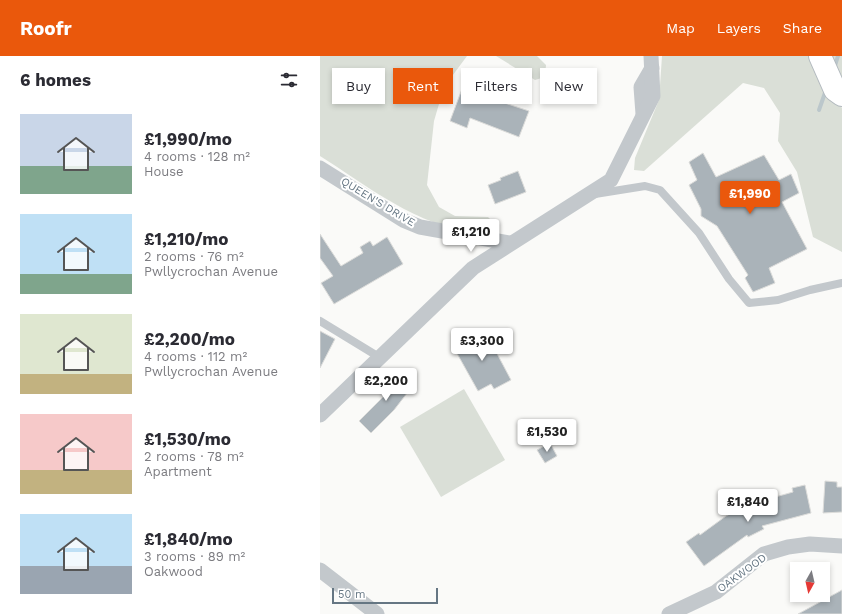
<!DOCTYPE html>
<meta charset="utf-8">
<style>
body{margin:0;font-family:"Work Sans",sans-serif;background:#f2f2f3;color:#2b2b33;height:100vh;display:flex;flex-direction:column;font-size:15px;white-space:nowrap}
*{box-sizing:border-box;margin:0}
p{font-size:13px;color:#7c7c81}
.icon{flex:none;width:22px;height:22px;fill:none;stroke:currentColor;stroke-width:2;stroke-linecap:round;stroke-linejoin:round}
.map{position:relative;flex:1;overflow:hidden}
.panel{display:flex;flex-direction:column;background:#fff;width:320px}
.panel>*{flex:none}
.guide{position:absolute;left:12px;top:12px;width:380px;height:36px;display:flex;gap:8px}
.needle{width:26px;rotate:188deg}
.fabs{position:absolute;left:470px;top:506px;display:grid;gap:8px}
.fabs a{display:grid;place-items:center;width:40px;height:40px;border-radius:0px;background:#fff;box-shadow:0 2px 6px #0003;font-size:20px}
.scale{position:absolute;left:12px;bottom:10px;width:106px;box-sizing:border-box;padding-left:4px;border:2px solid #657683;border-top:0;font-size:11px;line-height:14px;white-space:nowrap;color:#657683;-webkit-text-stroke:3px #fff;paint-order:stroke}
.price{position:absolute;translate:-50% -34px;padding:0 9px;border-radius:4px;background:#fff;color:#222;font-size:13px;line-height:26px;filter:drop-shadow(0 1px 2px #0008)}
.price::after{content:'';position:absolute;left:50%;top:24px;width:12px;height:9px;margin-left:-6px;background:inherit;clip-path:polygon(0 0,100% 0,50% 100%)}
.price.on{background:#ea580c;color:#fff}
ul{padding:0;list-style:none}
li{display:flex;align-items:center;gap:12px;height:100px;padding:0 20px}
li span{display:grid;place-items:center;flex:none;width:112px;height:80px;border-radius:0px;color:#555}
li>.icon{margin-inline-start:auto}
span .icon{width:48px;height:48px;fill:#fffc;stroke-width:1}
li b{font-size:17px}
h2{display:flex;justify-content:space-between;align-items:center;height:48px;padding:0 20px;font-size:17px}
.chip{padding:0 14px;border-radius:0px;background:#fff;box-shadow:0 2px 6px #0003;font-size:14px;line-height:36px}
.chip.on{background:#ea580c;color:#fff}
header{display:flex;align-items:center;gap:24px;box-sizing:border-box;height:56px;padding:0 20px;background:#ea580c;color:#fff}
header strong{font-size:19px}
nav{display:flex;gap:22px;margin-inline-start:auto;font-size:14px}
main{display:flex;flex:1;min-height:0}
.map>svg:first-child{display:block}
</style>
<header>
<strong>Roofr</strong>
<nav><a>Map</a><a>Layers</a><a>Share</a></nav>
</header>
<main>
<section class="panel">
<h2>6 homes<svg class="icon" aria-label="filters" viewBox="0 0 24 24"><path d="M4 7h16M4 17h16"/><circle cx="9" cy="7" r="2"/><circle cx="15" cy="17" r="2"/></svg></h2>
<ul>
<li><span style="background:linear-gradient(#c9d6e8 65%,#7fa58c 0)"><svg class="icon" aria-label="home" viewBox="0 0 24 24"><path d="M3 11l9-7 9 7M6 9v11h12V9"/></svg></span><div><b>£1,990/mo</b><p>4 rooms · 128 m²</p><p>House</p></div></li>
<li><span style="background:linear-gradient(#bfe0f5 75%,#7fa58c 0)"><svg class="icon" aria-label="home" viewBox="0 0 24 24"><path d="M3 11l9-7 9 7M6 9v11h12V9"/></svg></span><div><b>£1,210/mo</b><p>2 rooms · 76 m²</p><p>Pwllycrochan Avenue</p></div></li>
<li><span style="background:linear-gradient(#dfe7d0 75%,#c2b280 0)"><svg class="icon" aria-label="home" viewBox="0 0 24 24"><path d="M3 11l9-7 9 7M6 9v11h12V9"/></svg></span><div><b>£2,200/mo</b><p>4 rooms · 112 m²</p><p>Pwllycrochan Avenue</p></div></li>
<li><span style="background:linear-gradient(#f6c9c9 70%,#c2b280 0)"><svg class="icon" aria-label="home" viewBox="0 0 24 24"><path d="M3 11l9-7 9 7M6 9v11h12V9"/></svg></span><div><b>£1,530/mo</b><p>2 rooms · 78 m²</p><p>Apartment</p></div></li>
<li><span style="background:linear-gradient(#bfe0f5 65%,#9aa5b1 0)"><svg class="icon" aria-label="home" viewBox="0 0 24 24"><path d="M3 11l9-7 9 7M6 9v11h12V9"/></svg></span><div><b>£1,840/mo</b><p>3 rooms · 89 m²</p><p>Oakwood</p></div></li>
</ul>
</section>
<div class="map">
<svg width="522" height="558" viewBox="0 0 522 558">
<rect width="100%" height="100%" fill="#fafaf8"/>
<g fill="#dadfd7">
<path d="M0 0H147L124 31 114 65 107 129 119 151 135 160 168 161 173 166 171 173C113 184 47 129 0 100Z"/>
<polygon points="176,0 217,0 226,9 225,21 215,24"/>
<polygon points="342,0 488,0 522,52 522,196 493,181 477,116 458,85 460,57 444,32 423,27 324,115 314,114 315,102 339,44"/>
<polygon points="500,0 522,0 522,39"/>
<polygon points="144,333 185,404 121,441 80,371"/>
</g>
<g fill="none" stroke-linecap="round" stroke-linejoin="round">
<g stroke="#bbc7cb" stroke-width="4">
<polyline points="514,13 518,0"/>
<polyline points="499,54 506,34"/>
</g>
</g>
<g fill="#aab3b9" stroke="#dcdcda">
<polygon points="142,33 209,55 199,81 150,62 147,72 130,65"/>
<polygon points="383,97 396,121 444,99 459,124 471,118 479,137 462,146 487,193 449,212 455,227 433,236 425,222 428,219 397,170 381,160 381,153 369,129 377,124 369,106"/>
<polygon points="198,115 206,136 175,148 168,129 181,124 180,122"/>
<polygon points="0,178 21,210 43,197 40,191 50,185 53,190 67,181 83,208 14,248 1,227 13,220 0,202"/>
<polygon points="0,275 15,283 0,312"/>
<polygon points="165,275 191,324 174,333 171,328 158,335 134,292"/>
<polygon points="70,316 91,332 74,354 51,377 39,365 64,340 56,334"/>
<polygon points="230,387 237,400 225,407 217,394"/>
<polygon points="505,425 517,426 517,431 522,431 522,456 503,457"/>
<polygon points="485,429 491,457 442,470 444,473 428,481 427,479 384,510 366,486 379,477 380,479 406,460 425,450 426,453 441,445 473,436 472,432"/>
<polygon points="522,534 522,558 478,558"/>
</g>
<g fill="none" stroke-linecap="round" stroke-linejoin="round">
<defs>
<polyline id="secondary" points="500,0 515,34 522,39"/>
</defs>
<use href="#secondary" stroke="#b3babf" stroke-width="24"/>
<g stroke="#c3c8cc" stroke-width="8">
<polyline points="275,138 325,130 340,134 379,177 409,223 429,247 458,244 490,234 522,227"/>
<polyline points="0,265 59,301"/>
</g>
<g stroke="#c3c8cc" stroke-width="15">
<polyline points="323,58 321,31 332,12"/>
<polyline points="0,112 83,164 100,171 189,187"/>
<polyline points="0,359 153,212 291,124 333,40 331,0"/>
<polyline points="0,514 57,558"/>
<polyline points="349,558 396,536 444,498 468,491 490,488 522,490"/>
</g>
<use href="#secondary" stroke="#fff" stroke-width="22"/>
</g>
<g text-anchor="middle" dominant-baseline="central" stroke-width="4" stroke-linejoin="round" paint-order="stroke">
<g font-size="11" fill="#657683" stroke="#fff">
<text transform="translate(58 146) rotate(31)">QUEEN'S DRIVE</text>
<text transform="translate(422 517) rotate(-36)">OAKWOOD</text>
</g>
</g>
</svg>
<div class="fabs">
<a><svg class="needle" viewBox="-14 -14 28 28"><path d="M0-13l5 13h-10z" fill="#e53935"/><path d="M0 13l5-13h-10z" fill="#7c7c81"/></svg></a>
</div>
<div class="scale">50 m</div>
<b class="price on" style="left:430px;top:159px">£1,990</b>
<b class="price" style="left:151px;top:197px">£1,210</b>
<b class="price" style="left:162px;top:306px">£3,300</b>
<b class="price" style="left:66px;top:346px">£2,200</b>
<b class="price" style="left:227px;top:397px">£1,530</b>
<b class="price" style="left:428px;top:467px">£1,840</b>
<div class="guide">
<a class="chip">Buy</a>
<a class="chip on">Rent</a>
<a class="chip">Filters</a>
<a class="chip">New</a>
</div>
</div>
</main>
